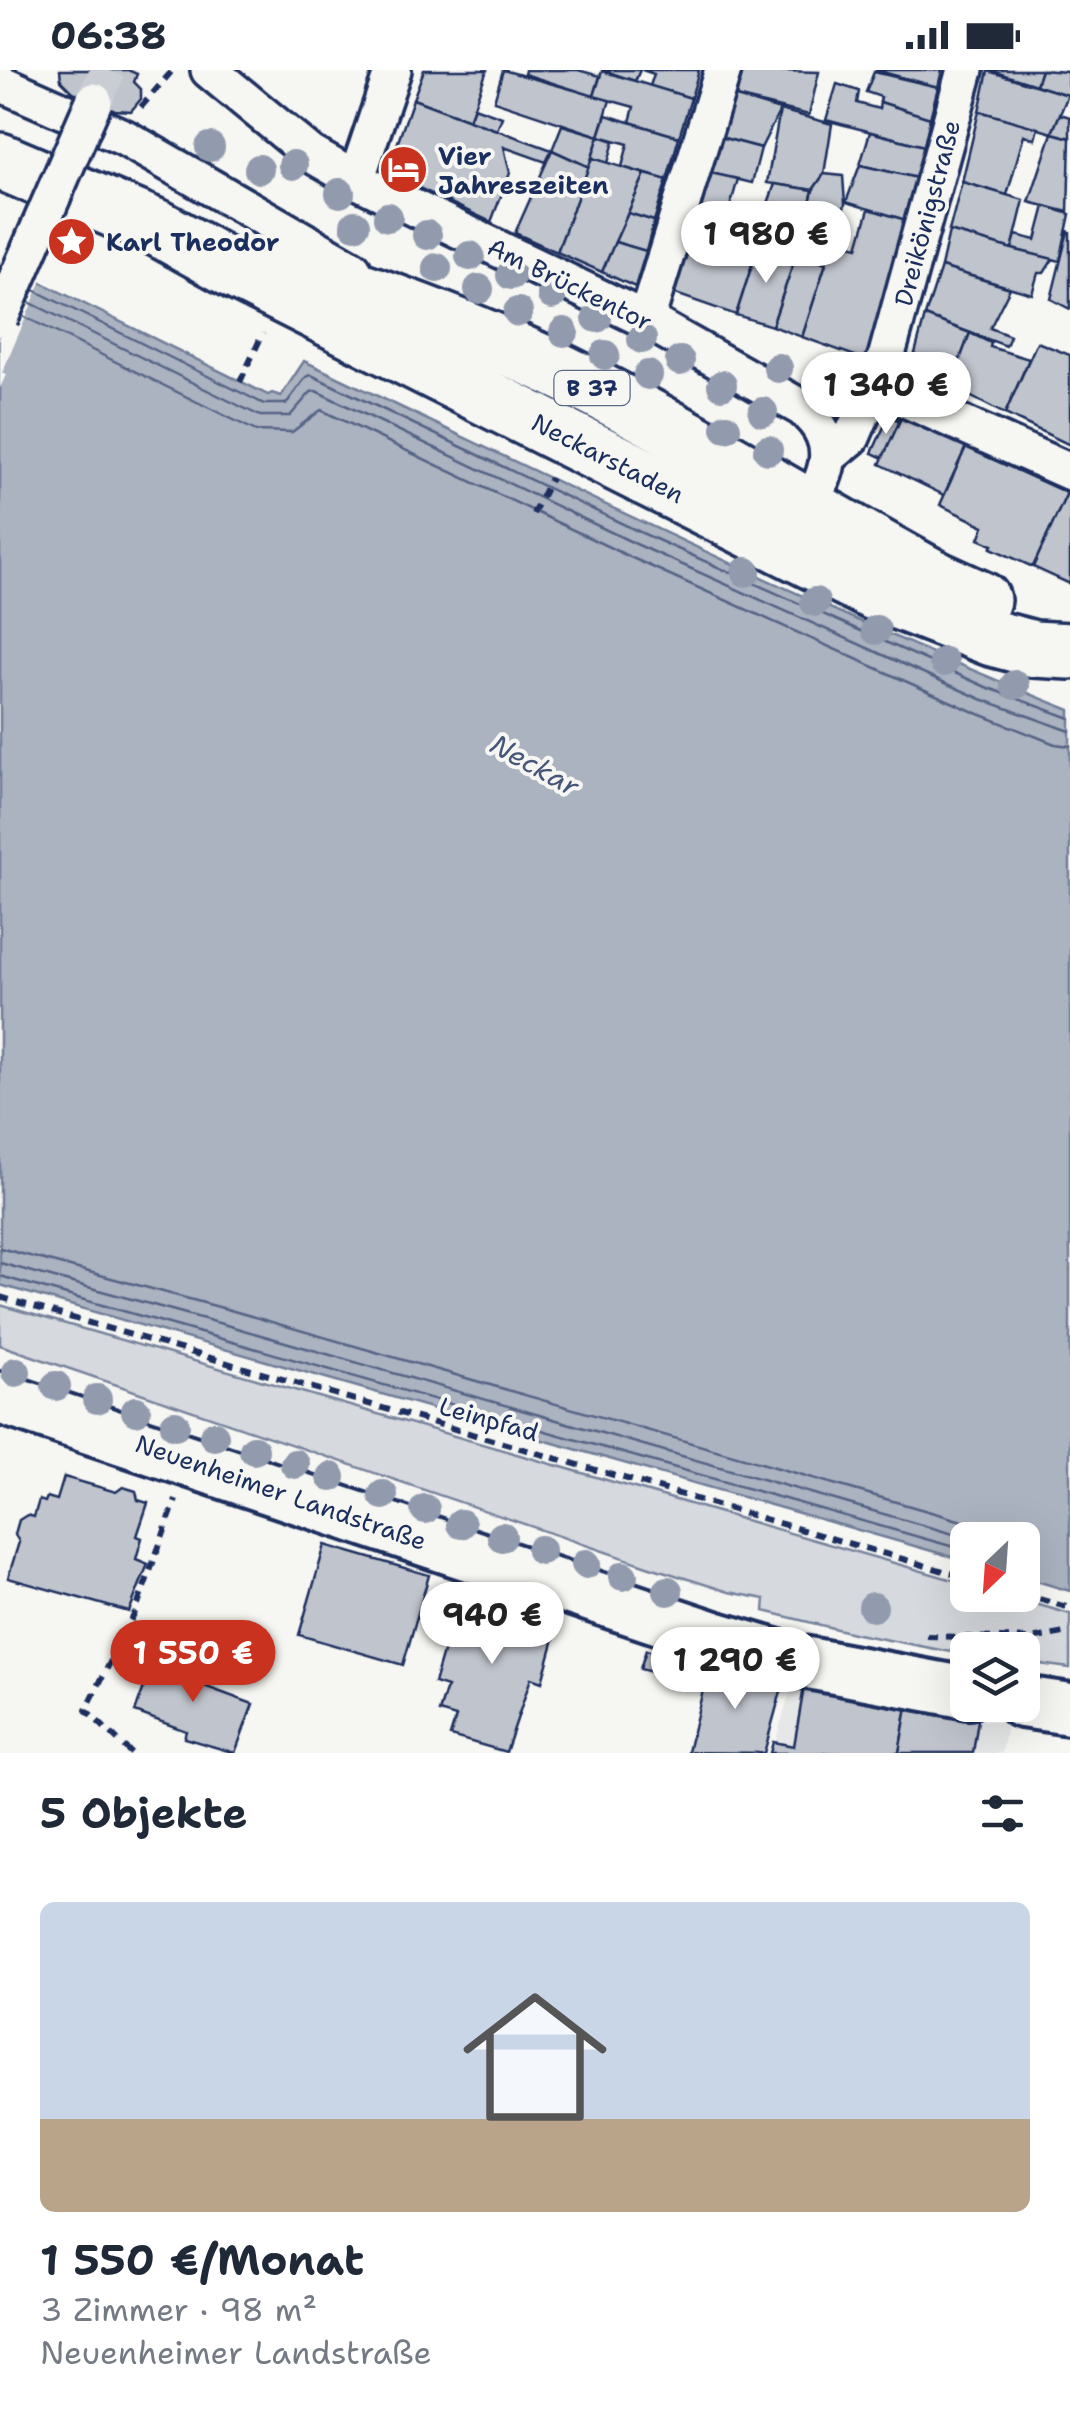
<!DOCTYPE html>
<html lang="de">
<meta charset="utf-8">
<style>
body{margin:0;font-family:"Shantell Sans",sans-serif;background:#f6f6f7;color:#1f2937;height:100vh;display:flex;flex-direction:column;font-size:38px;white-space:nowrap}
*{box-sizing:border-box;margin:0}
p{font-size:32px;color:#747a83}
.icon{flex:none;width:55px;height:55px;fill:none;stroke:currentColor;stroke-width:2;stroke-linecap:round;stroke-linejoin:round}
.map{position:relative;height:1683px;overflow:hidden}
.side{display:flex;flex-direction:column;background:#fff;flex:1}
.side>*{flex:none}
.needle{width:65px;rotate:205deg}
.buttons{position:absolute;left:950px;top:1452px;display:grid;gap:20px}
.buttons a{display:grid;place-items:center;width:90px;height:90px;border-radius:15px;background:#fff;box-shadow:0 10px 40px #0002;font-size:50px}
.price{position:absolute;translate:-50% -85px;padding:0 22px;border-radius:35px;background:#fff;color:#222;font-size:32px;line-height:65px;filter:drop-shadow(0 2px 5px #0008)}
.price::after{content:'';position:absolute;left:50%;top:60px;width:30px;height:22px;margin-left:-15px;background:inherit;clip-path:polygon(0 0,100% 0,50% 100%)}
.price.on{background:#c8321e;color:#fff}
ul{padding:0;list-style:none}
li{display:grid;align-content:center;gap:20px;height:530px;padding:0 40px}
li span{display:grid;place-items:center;height:310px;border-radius:15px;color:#555}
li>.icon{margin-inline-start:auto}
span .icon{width:180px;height:180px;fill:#fffc;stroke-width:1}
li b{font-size:42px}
h2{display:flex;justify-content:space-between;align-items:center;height:120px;padding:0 40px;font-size:42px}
.status{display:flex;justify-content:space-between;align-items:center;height:70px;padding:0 50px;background:#fff;direction:ltr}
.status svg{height:28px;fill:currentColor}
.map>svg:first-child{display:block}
</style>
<div class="status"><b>06:38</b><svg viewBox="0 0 49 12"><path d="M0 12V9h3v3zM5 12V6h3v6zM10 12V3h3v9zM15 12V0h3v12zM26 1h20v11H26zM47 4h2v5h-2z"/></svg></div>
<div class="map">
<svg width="1070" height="1683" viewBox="0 0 1070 1683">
<rect width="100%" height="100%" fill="#f6f6f2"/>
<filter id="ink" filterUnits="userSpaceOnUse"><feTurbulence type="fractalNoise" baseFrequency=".01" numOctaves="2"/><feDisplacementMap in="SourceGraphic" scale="20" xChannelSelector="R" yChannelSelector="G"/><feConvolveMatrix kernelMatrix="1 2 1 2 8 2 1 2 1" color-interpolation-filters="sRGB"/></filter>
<g filter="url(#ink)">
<polygon fill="#e6e7e7" points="792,1615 1007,1654 1002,1683 772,1683"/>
<polygon fill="#d6d9dd" stroke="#78849e" stroke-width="2.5" points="0,1235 967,1514 968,1525 1004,1525 1070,1544 1070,1598 1023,1592 1022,1580 968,1580 967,1585 857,1564 764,1541 765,1529 729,1522 647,1496 0,1275"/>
<path fill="#abb2c0" stroke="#717e99" stroke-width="2.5" d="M0 192 268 325 272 323 281 326 304 291C557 411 809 536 1070 640V1521L1023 1507 1022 1470H968L967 1491 0 1215Z"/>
<polygon fill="#f6f6f2" points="0,187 43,208 2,303 6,305 0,318"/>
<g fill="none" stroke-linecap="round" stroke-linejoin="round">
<g stroke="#556385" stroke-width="2.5">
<polyline points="34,220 264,334 286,334 306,307 311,305 642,463 986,617 1070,648"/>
<polyline points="29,232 260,346 290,346 311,322 316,321 636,474 981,629 1070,661"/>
<polyline points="23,246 256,361 292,362 321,340 630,487 974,642 1055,674 1070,676"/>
<polyline points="0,1178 230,1240 976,1455 998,1470"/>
<polyline points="0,1193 226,1255 974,1470"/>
<polyline points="0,1206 968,1481"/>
</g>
</g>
<g fill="#c0c4cd" stroke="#1b2f5e" stroke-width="2.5">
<polygon points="60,0 128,0 137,4 134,12 141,19 141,29 131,41 115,40 73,22 61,10"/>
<polygon points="424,0 487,0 469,50 413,29"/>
<polygon points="503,0 610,30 599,66 494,31"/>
<polygon points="525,0 578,0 600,6 594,26 524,4"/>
<polygon points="602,0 640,0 635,11"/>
<polygon points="642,0 699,0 691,28 650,16 654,4"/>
<polygon points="743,0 819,2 809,45 736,27"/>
<polygon points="875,0 942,0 938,17"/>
<polygon points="989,0 1041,0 1036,15"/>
<polygon points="1041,0 1067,2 1070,26 1036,15"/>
<polygon points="602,1 691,28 679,67 630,52 634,37 594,26"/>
<polygon points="988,1 1068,25 1052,63 979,41"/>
<polygon points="874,2 938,17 930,48 880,32 881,27 866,22"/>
<polygon points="837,14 859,21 857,33 879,39 880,32 930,48 924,76 826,50"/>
<polygon points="736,27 780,40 761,78 716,66"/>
<polygon points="413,29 469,50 552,80 546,92 504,77 510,103 491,152 387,103"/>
<polygon points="474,37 502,47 497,60 469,50"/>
<polygon points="780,40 832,54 824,104 813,120 767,113"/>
<polygon points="979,41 1038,58 1035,69 1024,65 1007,125 962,112"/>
<polygon points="1060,44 1070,47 1070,68 1052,63"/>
<polygon points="606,45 679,67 667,110 622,97 628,74 599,66"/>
<polygon points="562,55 599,66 589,97 552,80"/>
<polygon points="870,62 924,76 921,109 860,95"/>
<polygon points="1052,63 1070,68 1068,142 1029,132"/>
<polygon points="599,66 614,71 608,93 592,88"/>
<polygon points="716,66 761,78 752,113 706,102"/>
<polygon points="552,80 589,97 557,182 515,163"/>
<polygon points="592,88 645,104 602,202 557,182"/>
<polygon points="860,95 921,109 909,151 846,132"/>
<polygon points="706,102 738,109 725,155 692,143"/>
<polygon points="645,104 667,110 654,151 628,143"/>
<polygon points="824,104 843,106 845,134 837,168 803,160 813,120"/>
<polygon points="962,112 1024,130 1012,179 949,161"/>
<polygon points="775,114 813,120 803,160 787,184 758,176 757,164"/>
<polygon points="1045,136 1070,144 1060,191 1012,179 1016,165 1036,170"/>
<polygon points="869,139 909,151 866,290 802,267 833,171 858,177"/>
<polygon points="628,143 654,151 646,181 615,172"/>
<polygon points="692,143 757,164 758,176 736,245 670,222"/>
<polygon points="949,161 1012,179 1053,189 1044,203 1038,203 1032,224 941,197"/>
<polygon points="1068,161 1070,162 1070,239 1051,229"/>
<polygon points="615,172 646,181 635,217 602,202"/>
<polygon points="758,176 796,186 772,256 736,245"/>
<polygon points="796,186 826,193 802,267 772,256"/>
<polygon points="941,197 1010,218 990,258 1010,266 1006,276 925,246"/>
<polygon points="925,246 970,263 951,314 913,291"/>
<polygon points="970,263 991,273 990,277 1029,289 1005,344 950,316"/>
<polygon points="1037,272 1070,285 1070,375 1005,344"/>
<polygon points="889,346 900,351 883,388 872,383"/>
<polygon points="902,346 966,377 944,425 880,394"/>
<polygon points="966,377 1067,423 1033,497 991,478 993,475 979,469 984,456 940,435"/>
<polygon points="1067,423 1070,424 1070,514 1033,497"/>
<polygon points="64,1407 116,1422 123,1417 136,1421 138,1430 148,1433 137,1466 142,1468 136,1489 148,1494 129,1542 8,1508 19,1472 15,1464 19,1450 27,1445 34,1447 39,1430 45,1432 47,1427 57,1430"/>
<polygon points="325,1475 429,1505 403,1595 299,1565"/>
<polygon points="461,1521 532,1542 541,1540 553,1543 558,1554 542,1612 531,1608 506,1682 450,1666 456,1647 439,1642 447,1617 434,1613"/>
<polygon points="646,1580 664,1585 659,1604 640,1599"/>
<polygon points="156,1584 209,1603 204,1616 253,1634 235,1683 184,1668 186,1661 135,1642"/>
<polygon points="710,1591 783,1614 764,1683 688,1682"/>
<polygon points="804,1617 907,1637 899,1683 770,1683 773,1672 794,1676"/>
<polygon points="907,1637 978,1650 973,1683 899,1683"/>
</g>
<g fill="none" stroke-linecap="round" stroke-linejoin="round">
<polyline stroke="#caced4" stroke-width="35" stroke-dasharray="35 18" stroke-linecap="butt" points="94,31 108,0"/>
<defs>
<g id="street">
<path d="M209 0 311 84 356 110 646 250 802 338C848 377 823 411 798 455"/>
<polyline points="0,13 125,68 353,199"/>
<polyline points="356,110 393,0"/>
<polyline points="646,250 723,0"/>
<polyline points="876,316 1070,402"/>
<polyline points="829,386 852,367 886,288 965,0"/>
</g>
<g id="secondary">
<polyline points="0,1328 714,1567 792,1590 968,1623"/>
<polyline points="1022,1632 1070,1639"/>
</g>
<g id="primary">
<polyline points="0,91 158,158 237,202 874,522 992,568 1034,579 1070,581"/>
<path d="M281 193C372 224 465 256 551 297 684 361 809 440 938 510L982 530"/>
</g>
</defs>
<use href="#street" stroke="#1b2f5e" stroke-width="42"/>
<use href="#secondary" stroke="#1b2f5e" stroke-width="58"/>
<use href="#primary" stroke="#1b2f5e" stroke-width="62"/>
<g stroke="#1b2f5e" stroke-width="6" stroke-dasharray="10 8" stroke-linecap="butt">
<polyline points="141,37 172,1"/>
<polyline points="240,312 263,263"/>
<polyline points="533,444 551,408"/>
<polyline points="0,1227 968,1508"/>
<polyline points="1022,1524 1070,1538"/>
<polyline points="927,1566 1031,1569 1070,1562"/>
<polyline points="131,1683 86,1640 134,1545 176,1430"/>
</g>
<use href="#street" stroke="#f6f6f2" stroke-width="35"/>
<use href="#secondary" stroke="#f6f6f2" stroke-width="50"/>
<use href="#primary" stroke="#f6f6f2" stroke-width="55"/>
<defs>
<polyline id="street-bridge" points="0,248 94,31"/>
</defs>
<use href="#street-bridge" stroke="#1b2f5e" stroke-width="42" stroke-linecap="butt"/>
<use href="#street-bridge" stroke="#f6f6f2" stroke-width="35"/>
</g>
<g fill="#929bae">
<circle cx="210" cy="77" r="15"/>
<circle cx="293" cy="95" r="15"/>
<circle cx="259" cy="99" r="15"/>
<circle cx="340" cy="123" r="15"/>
<circle cx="388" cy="147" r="15"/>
<circle cx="355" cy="155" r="15"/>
<circle cx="427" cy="165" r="15"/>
<circle cx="470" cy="186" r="15"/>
<circle cx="437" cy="198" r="15"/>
<circle cx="511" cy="205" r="15"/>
<circle cx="479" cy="219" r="15"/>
<circle cx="552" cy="225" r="15"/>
<circle cx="518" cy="242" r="15"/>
<circle cx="597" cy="248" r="15"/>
<circle cx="564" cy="262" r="15"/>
<circle cx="642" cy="269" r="15"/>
<circle cx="605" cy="285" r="15"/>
<circle cx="680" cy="291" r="15"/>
<circle cx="778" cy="298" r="15"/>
<circle cx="648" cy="305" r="15"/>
<circle cx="722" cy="315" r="15"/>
<circle cx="819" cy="320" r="15"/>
<circle cx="763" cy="342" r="15"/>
<circle cx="726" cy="358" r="15"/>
<circle cx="768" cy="380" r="15"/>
<circle cx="746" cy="502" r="15"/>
<circle cx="815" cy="532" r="15"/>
<circle cx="876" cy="560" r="15"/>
<circle cx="944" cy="592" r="15"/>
<circle cx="1015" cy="615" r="15"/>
<circle cx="16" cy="1302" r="15"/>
<circle cx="56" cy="1316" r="15"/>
<circle cx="97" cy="1329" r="15"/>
<circle cx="136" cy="1341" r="15"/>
<circle cx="175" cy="1355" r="15"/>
<circle cx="214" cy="1366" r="15"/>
<circle cx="254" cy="1380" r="15"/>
<circle cx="295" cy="1394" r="15"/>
<circle cx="331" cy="1407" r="15"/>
<circle cx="383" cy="1425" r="15"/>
<circle cx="425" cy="1439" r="15"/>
<circle cx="461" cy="1454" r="15"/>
<circle cx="502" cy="1467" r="15"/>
<circle cx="541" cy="1480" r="15"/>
<circle cx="586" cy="1494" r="15"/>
<circle cx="623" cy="1506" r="15"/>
<circle cx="668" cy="1521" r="15"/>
<circle cx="873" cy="1537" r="15"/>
</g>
</g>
<defs>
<symbol id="hotel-disc" viewBox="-11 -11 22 22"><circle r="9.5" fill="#c8321e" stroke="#f6f6f2"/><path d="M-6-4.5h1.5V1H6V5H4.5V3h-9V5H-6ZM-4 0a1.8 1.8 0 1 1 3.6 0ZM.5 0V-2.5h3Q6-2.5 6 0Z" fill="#fff"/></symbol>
<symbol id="sight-disc" viewBox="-11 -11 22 22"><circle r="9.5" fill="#c8321e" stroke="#f6f6f2"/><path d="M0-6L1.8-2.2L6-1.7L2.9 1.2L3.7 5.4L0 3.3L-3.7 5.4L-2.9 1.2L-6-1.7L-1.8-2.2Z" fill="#fff"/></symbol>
</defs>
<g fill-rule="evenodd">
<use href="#hotel-disc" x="376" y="72" width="55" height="55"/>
<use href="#sight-disc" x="44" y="144" width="55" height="55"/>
</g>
<g text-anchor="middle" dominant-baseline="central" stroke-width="8" stroke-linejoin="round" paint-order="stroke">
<rect fill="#f6f6f2" stroke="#5d6b8a" stroke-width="2.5" x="554.5" y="301" width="75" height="34" rx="8"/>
<g font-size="22" font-weight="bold" fill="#1b2f5e">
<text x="592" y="318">B 37</text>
</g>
<g font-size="25" font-weight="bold" fill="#1b2f5e" stroke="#f6f6f2" text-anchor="start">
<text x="438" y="86">Vier<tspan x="438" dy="29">Jahreszeiten</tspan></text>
<text x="106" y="172">Karl Theodor</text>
</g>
<g font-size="25" fill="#1b2f5e" stroke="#f6f6f2">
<text transform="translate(927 143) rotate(-75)">Dreikönigstraße</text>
<text transform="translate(570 214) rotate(26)">Am Brückentor</text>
<text transform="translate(608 388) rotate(27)">Neckarstaden</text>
<text transform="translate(489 1349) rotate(16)">Leinpfad</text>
<text transform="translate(281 1422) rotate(19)">Neuenheimer Landstraße</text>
</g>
<g font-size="28" font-style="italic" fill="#46567b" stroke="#f6f6f2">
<text transform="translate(535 695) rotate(29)">Neckar</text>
</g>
</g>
</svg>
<div class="buttons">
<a><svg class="needle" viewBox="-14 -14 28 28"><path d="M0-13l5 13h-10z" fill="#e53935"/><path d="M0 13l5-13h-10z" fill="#747a83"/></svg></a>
<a><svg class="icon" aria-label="layers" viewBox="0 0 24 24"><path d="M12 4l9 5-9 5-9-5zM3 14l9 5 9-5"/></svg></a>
</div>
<b class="price" style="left:766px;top:216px">1 980 €</b>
<b class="price" style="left:886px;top:367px">1 340 €</b>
<b class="price" style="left:492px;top:1597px">940 €</b>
<b class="price on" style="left:193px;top:1635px">1 550 €</b>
<b class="price" style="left:735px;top:1642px">1 290 €</b>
</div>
<section class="side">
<h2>5 Objekte<svg class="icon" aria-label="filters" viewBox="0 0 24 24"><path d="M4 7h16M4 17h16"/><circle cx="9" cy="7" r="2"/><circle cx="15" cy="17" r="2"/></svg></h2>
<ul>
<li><span style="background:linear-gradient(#c9d6e8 70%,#b9a48a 0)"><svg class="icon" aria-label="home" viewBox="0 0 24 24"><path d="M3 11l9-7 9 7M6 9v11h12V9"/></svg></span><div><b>1 550 €/Monat</b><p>3 Zimmer · 98 m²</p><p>Neuenheimer Landstraße</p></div></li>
</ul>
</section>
